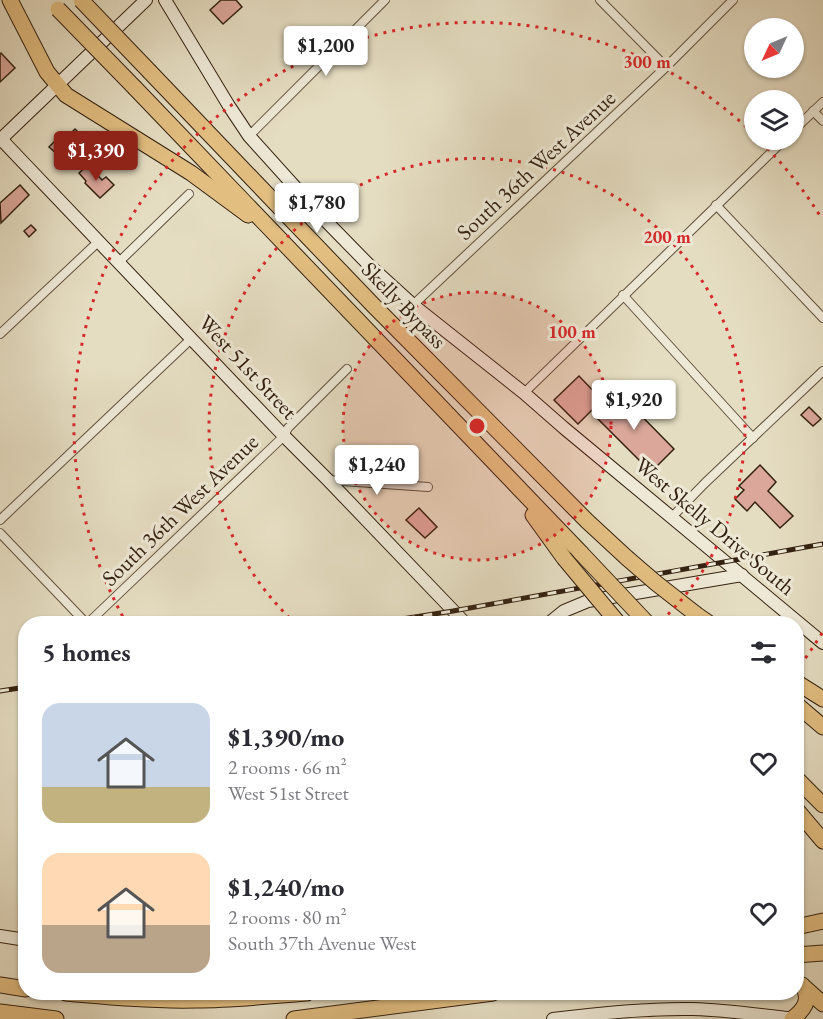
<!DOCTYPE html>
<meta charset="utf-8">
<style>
body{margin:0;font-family:"EB Garamond",serif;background:#f2f2f3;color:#2b2b33;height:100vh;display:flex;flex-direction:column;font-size:22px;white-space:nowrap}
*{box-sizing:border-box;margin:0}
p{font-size:20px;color:#7c7c81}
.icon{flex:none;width:33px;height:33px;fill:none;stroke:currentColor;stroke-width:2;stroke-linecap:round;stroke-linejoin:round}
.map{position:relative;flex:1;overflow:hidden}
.panel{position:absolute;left:18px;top:616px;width:786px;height:384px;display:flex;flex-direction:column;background:#fff;border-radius:24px;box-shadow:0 2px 4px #0004}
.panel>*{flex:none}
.needle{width:39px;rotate:226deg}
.fabs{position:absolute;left:744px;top:18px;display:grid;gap:12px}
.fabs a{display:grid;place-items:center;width:60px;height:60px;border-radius:50%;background:#fff;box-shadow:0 2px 4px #0004;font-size:30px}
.price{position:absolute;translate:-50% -51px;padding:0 14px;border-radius:6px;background:#fff;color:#222;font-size:20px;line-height:39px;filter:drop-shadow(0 2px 3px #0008)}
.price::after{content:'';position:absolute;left:50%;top:36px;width:18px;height:14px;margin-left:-9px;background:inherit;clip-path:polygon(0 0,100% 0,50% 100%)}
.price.selected{background:#8f2418;color:#fff}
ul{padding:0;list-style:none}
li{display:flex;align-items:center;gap:18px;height:150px;padding:0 24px}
li span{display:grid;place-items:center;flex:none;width:168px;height:120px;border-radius:18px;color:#555}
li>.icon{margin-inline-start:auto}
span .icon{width:72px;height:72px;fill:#fffc;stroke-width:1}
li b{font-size:26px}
h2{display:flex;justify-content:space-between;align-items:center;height:72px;padding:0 24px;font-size:26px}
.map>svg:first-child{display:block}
</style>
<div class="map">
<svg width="823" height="1019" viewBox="0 0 823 1019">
<rect width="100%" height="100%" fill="#e5ddc2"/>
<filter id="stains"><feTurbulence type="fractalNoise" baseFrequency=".00333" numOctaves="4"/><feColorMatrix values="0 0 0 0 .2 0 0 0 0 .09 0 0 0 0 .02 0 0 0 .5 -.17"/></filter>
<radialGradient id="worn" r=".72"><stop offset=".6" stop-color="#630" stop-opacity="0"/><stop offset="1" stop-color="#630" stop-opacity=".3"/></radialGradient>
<g fill="#daa79a" stroke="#342211" stroke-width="1.5">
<polygon points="221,0 236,0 242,7 223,24 210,10"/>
<polygon points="1,53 15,68 0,82 0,54"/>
<polygon points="75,129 84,138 83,139 87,143 75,155 74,153 65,161 49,147 60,136 64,140"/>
<polygon points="88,165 102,180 106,177 114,185 100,198 85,183 86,181 79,173"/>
<polygon points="20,185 29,195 1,223 0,203"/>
<polygon points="31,225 36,230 29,237 24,231"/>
<polygon points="579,376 602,400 578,424 554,400"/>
<polygon points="617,391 674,449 651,472 593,414"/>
<polygon points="809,407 821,419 813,426 801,415"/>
<polygon points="760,465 776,482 768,491 793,516 780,528 755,502 747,511 735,499 744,490 739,486"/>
<polygon points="419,508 437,527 425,538 406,520"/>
</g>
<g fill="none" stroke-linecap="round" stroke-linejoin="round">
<defs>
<g id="street">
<polyline points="600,0 666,67"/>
<polyline points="813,111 823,121"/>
<polyline points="794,130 823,102"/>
<polyline points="249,136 385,0"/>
<polyline points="716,205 823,318"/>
<polyline points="119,262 189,194"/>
<polyline points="623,295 753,438"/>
<polyline points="413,305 666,67 733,0"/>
<polyline points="0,334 98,242"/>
<polyline points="524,393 784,140"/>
<polyline points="328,480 428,487"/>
<polyline points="672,517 705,483 823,371"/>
<polyline points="0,520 192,338"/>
<polyline points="0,533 87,624"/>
<polyline points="87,624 284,436 288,428 347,369"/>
</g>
<g id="secondary">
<polyline points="165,0 229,106 249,136 323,218 369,265 413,305 524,393 564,428 823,643"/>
<polyline points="0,138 284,436 328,480 466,624"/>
<polyline points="0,140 146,0"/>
<polyline points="548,624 564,611 588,601 742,575"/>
<polyline points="0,936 26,940"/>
<path d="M553 1019C600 1013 646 1008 693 1009 727 1010 761 1015 795 1019"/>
</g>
<g id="highway">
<polyline points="10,0 47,72 66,95 191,173 248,215"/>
<polyline points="150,72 373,305 587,521 627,558"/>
<polyline points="135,88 581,553"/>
<polyline points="533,515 564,558"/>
<polyline points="697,615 710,624"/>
<polyline points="796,682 823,699"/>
<polyline points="796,704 823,727"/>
<polyline points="796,778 823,805"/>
<polyline points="796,809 823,841"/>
<polyline points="796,927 823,921"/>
<polyline points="796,955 823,953"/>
<polyline points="0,985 26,989"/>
<polyline points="803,986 823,1004"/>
<path d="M66 993C109 997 153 1001 196 1000 233 1000 270 996 307 993"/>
<polyline points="0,1012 56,1019"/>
<polyline points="294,1019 493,993"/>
<path d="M792 1019C804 1010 812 999 802 985"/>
</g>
</defs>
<use href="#street" stroke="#60513d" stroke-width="10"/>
<use href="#secondary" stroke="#342211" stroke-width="14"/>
<use href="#highway" stroke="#342211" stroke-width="17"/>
<use href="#street" stroke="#eee9d7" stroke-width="8"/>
<use href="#secondary" stroke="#eee9d7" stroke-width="12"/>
<use href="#highway" stroke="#e2be81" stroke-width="15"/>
<defs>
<g id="rail">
<polyline points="370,624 453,611 823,544"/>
<polyline points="0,691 26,687"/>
</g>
</defs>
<use href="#rail" stroke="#342211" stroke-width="5"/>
<use href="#rail" stroke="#eee9d7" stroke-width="3" stroke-dasharray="9" stroke-linecap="butt"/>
<defs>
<g id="highway-bridge">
<polyline points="81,0 150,72"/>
<polyline points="58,9 135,88"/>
<polyline points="581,553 648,624"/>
<polyline points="564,558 619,624"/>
<polyline points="627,558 656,583 697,615"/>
</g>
</defs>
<use href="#highway-bridge" stroke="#342211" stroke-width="17" stroke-linecap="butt"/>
<use href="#highway-bridge" stroke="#e2be81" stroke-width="15"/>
</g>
<circle cx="477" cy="426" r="134" fill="#d62828" fill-opacity=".12"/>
<g fill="none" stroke="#d62828" stroke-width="3" stroke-dasharray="3 6">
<circle cx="477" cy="426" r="134"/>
<path d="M296 624A268 268 0 1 1 658 624"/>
<path d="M822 633A402 402 0 0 1 798 668M127 624A402 402 0 0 1 754 134M761 142A402 402 0 0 1 822 219"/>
</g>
<g text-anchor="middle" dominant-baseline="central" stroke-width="6" stroke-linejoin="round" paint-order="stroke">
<g font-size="22" fill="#342211" stroke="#eee9d7">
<text transform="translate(536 165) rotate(-43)">South 36th West Avenue</text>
<text transform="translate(404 305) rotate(46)">Skelly Bypass</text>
<text transform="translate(248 367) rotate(47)">West 51st Street</text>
<text transform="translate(180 510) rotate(-44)">South 36th West Avenue</text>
<text transform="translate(715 526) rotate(40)">West Skelly Drive South</text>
</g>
</g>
<circle cx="477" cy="426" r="9" fill="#d62828" stroke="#eee9d7" stroke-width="3"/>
<g font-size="18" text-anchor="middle" font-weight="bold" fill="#d62828" stroke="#eee9d7" stroke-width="6" stroke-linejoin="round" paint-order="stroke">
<text x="647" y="68">300 m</text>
<text x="667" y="243">200 m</text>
<text x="572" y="338">100 m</text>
</g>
<rect width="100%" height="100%" filter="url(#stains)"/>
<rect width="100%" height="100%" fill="url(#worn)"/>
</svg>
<div class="fabs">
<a><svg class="needle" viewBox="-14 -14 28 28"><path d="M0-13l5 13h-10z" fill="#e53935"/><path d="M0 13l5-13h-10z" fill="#7c7c81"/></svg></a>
<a><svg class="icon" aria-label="layers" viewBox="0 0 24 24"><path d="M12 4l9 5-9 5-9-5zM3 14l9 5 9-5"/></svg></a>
</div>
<b class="price" style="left:326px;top:77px">$1,200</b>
<b class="price selected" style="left:96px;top:182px">$1,390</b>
<b class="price" style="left:317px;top:234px">$1,780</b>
<b class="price" style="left:634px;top:431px">$1,920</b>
<b class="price" style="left:377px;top:496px">$1,240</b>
<section class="panel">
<h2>5 homes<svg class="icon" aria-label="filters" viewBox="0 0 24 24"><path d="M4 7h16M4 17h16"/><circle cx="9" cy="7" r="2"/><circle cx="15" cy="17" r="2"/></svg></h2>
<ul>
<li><span style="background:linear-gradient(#c9d6e8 70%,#c2b280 0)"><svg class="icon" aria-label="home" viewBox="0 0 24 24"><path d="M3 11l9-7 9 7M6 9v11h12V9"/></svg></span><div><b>$1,390/mo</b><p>2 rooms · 66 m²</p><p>West 51st Street</p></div><svg class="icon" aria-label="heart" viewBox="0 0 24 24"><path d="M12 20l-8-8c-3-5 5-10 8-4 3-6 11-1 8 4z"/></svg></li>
<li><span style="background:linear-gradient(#ffd9b3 60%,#b9a48a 0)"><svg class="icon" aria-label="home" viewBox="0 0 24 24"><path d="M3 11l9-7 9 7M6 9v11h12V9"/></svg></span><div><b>$1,240/mo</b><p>2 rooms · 80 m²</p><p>South 37th Avenue West</p></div><svg class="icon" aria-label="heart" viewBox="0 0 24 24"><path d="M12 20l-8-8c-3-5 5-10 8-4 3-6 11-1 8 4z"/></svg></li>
</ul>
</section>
</div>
